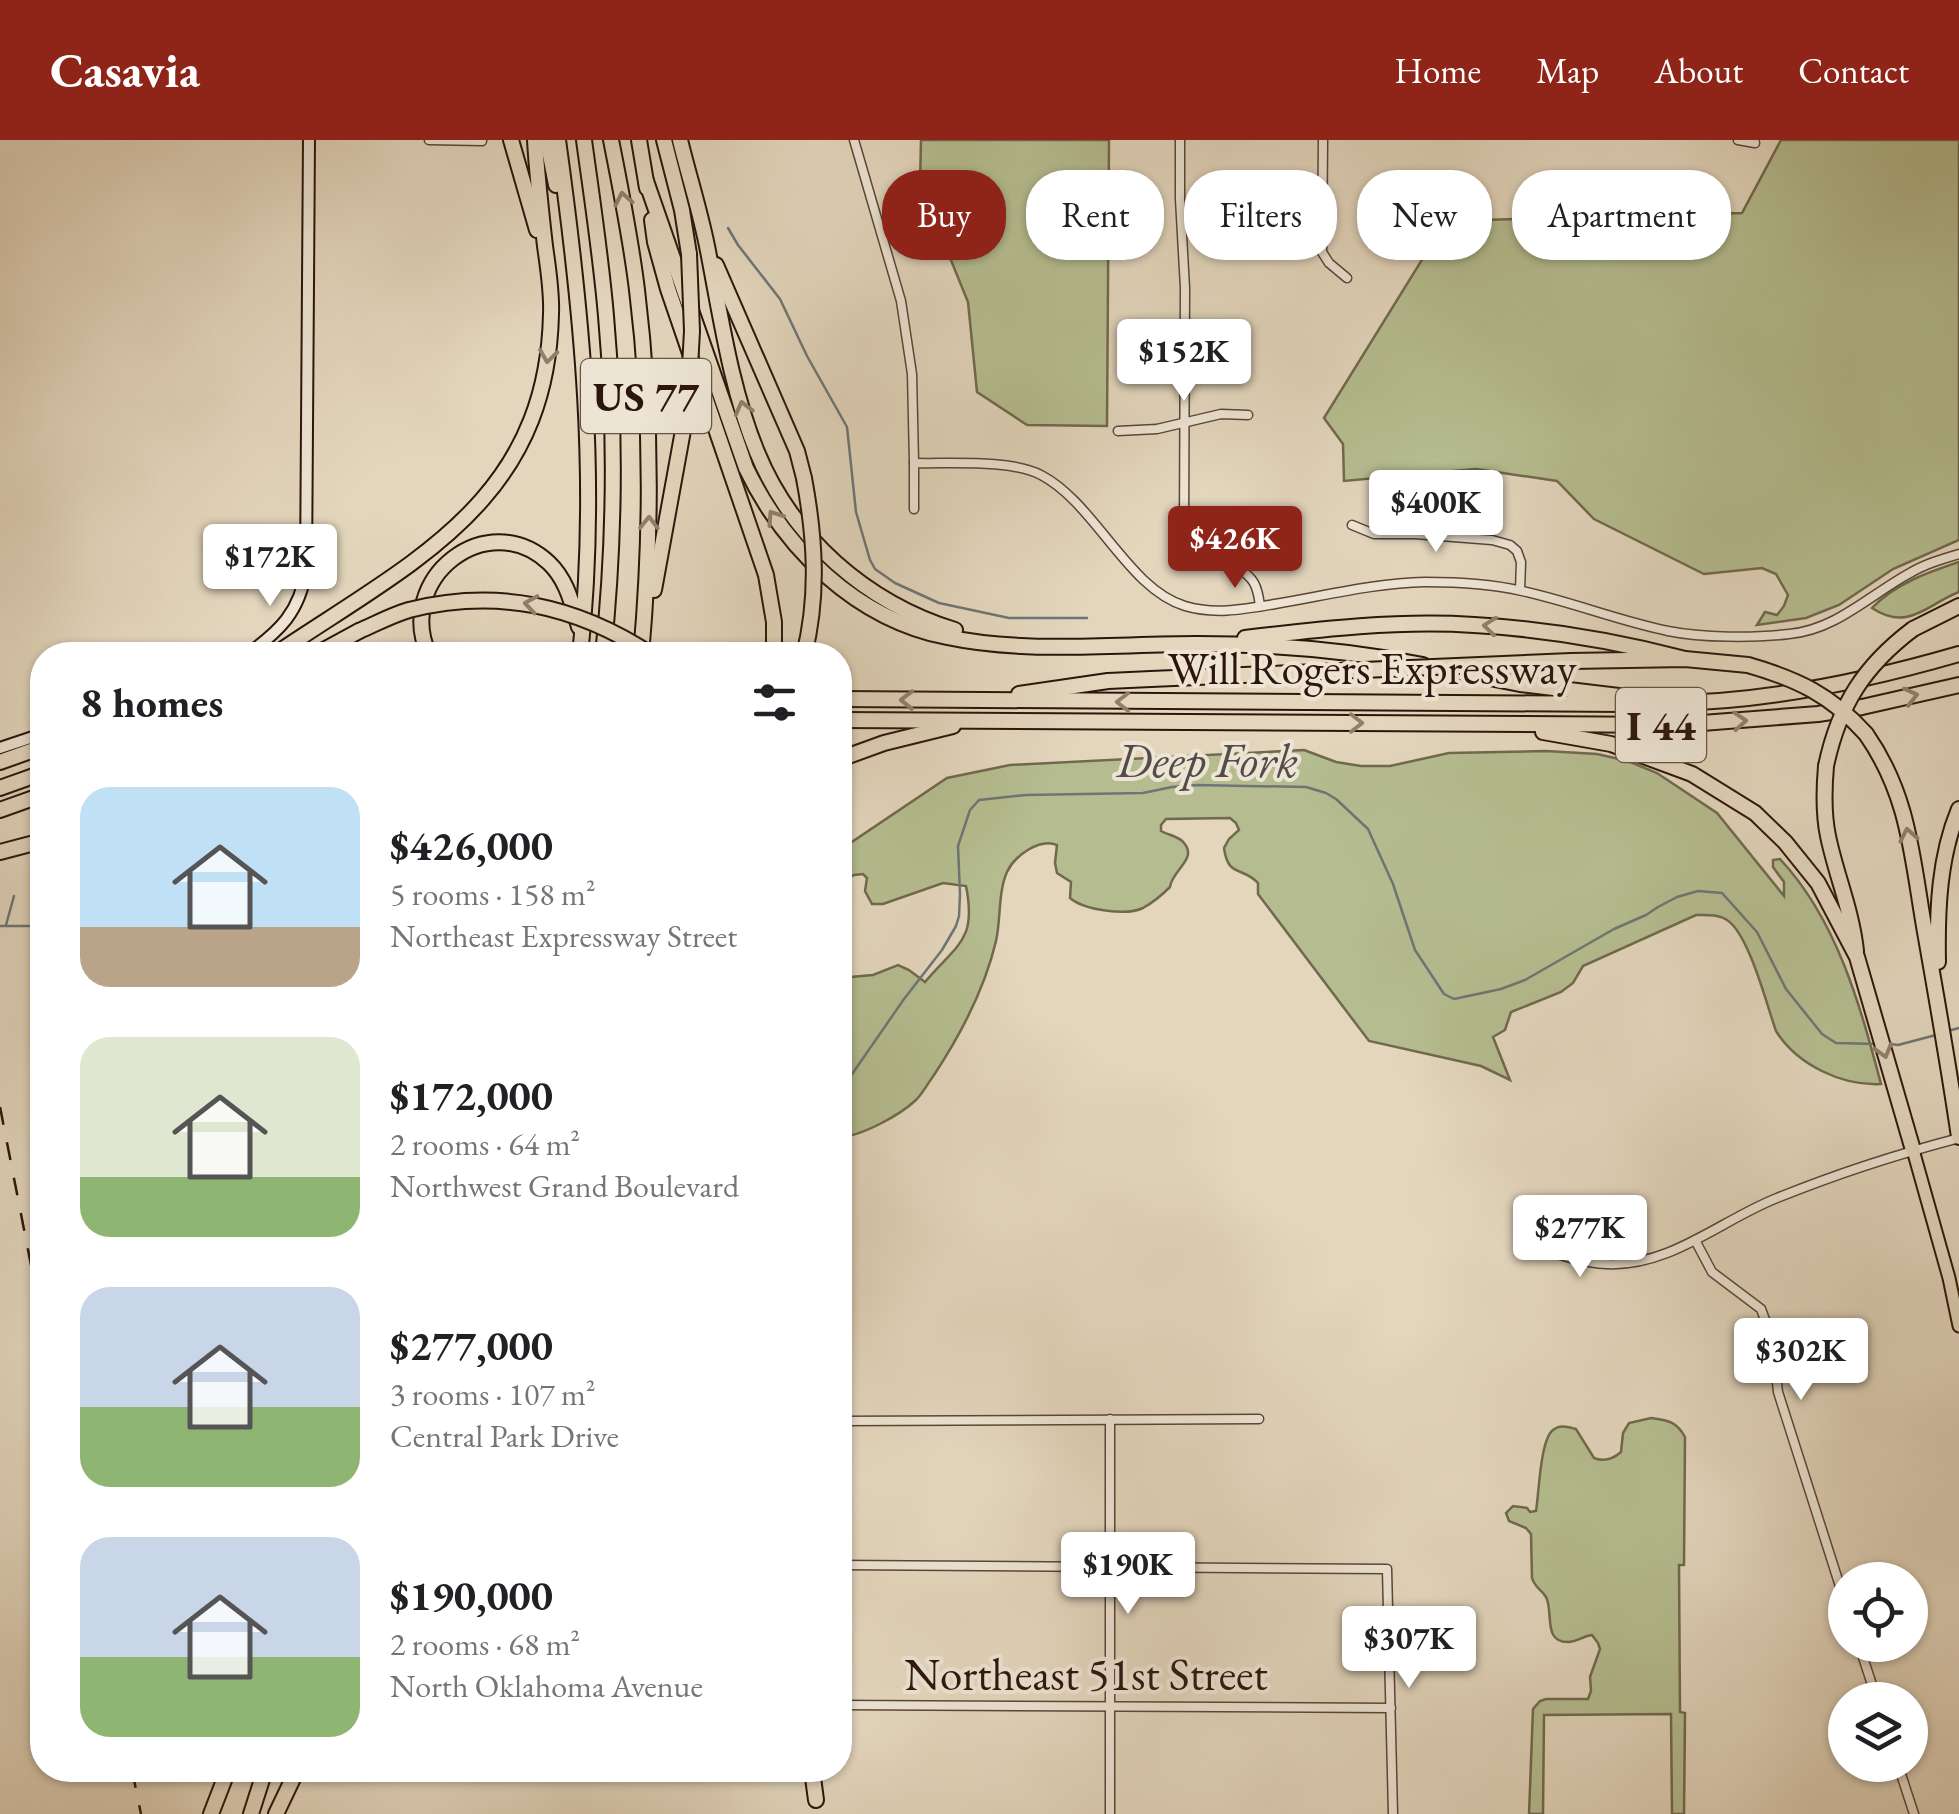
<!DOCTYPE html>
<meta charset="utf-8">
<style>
body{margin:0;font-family:"EB Garamond",serif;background:#f6f6f6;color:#202124;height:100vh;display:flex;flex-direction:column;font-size:38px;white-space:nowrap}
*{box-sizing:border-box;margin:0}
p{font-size:32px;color:#757577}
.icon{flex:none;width:55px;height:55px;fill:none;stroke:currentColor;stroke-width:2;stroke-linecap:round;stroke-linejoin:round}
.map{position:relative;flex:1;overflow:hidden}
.panel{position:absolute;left:30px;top:502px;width:822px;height:1140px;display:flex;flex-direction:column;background:#fff;border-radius:40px;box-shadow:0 2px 8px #0004}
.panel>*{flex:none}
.top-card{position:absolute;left:882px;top:30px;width:925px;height:90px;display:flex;gap:20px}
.fabs{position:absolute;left:1828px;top:1422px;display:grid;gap:20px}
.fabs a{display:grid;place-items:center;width:100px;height:100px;border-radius:50%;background:#fff;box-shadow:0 2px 8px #0004;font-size:50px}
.price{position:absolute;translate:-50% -85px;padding:0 22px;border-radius:10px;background:#fff;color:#222;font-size:32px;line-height:65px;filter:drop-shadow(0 2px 5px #0008)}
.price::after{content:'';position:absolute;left:50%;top:60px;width:30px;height:22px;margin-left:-15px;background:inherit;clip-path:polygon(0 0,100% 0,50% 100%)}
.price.active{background:#8f2418;color:#fff}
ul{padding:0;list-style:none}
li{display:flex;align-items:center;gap:30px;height:250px;padding:0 50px}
li span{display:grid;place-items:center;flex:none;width:280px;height:200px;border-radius:30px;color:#555}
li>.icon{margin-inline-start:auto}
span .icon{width:120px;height:120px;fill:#fffc;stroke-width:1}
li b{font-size:42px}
h2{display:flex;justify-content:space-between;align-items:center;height:120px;padding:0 50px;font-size:42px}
.tag{padding:0 35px;border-radius:40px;background:#fff;box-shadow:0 2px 8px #0004;font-size:35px;line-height:90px}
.tag.active{background:#8f2418;color:#fff}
header{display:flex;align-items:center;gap:60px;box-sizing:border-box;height:140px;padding:0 50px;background:#8f2418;color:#fff}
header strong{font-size:48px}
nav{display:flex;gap:55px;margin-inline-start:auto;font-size:35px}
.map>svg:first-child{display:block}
</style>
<header>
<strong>Casavia</strong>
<nav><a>Home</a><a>Map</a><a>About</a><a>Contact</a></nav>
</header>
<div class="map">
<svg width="1959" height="1674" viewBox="0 0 1959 1674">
<rect width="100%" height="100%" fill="#e3d6bd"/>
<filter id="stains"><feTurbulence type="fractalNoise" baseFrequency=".002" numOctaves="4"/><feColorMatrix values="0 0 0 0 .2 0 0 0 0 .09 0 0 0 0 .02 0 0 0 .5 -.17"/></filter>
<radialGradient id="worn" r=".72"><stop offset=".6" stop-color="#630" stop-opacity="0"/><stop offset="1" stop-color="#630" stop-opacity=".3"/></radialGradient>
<g fill="#b5bd90" stroke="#70694e" stroke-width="2.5">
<polygon points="921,0 1109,0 1107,286 1027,285 977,252 968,162 920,44"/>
<polygon points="1781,0 1959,0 1959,400 1893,429 1839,465 1806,478 1757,485 1765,472 1777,475 1784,466 1788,455 1776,434 1762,428 1704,434 1594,379 1557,341 1476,329 1344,341 1343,304 1324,278 1446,81 1742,73"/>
<path d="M1959 422V452C1926 465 1908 492 1872 468 1894 444 1929 432 1959 422Z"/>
<path d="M1304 610 1336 622 1361 626H1390L1449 613 1546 611 1597 614 1628 621 1657 633 1717 673 1784 756V742L1773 727V720L1780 719C1837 780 1860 865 1881 944 1842 946 1797 925 1776 891 1767 866 1749 794 1727 780 1718 774 1706 775 1696 775L1583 826 1573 843 1561 852 1511 872 1505 890 1493 897 1510 940 1481 926 1369 901 1258 754V743C1242 726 1228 738 1224 708L1229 699 1239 690 1236 683 1230 678 1166 679 1161 685V691C1168 695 1179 696 1184 703 1198 719 1172 730 1170 747 1162 755 1152 763 1143 768 1126 776 1084 770 1070 758L1071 742 1057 733 1055 723 1057 705C1040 698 1015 715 1007 732 998 752 1001 779 996 801 985 848 961 894 934 935 928 943 923 953 916 960 900 975 862 996 840 997V838L873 835 898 825 909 830 925 842C957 804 977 801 966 746L943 743 883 764H872L865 751 867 738 863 734 854 735 840 741V710L947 638 1010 625Z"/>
<path d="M1651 1278C1668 1280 1677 1282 1685 1297L1684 1425H1679L1680 1572 1685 1573 1684 1674H1672L1671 1574 1544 1575 1543 1674H1529L1533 1569 1540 1561 1546 1559H1588L1591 1551 1590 1537 1600 1509 1598 1503 1592 1495C1583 1496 1579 1501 1569 1502 1542 1503 1554 1472 1546 1457 1541 1449 1535 1448 1532 1438L1531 1394 1526 1388 1509 1381 1506 1373 1513 1366 1527 1368 1530 1372 1536 1371C1539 1354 1540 1300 1553 1290 1560 1284 1568 1287 1576 1289L1594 1318C1604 1322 1613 1319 1621 1312L1623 1293 1629 1283Z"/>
</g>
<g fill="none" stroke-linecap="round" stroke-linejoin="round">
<g stroke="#6d7675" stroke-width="2.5">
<polyline points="728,88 738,105 780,159 807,216 847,287 856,372 870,420 875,429 895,443 939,463 1009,478 1087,478"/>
<polyline points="6,785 14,756"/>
<polyline points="0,786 42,786"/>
<polyline points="1948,891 1959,888"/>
<polyline points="1890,904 1898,905 1936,895"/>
<polyline points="840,938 848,940 904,859 942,810 956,786 959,776 960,754 958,706 970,670 979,660 1026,655 1143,653 1172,647 1197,645 1306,647 1326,653 1336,659 1368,689 1393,744 1415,810 1444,854 1454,859 1501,849 1525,840 1614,789 1646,775 1658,767 1677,757 1698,751 1722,753 1757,792 1786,849 1822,894 1836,903 1877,904"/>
</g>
<defs>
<g id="street">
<polyline points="429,0 482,1"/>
<polyline points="854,0 901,161 912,234 914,323"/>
<path d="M1180 0V59L1185 148 1184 394C1194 425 1239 417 1254 443 1258 450 1259 458 1260 466"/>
<polyline points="1323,0 1322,112 1329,123 1347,138"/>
<polyline points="1738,0 1755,3"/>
<polyline points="1118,291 1157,289 1221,274 1248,275"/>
<path d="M914 369V323C949 324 1011 319 1041 335 1095 363 1128 449 1185 466 1215 475 1245 469 1275 464 1324 456 1374 443 1425 442 1456 442 1492 444 1522 451 1572 462 1619 481 1668 491 1702 498 1755 498 1789 494 1836 490 1871 454 1910 433 1925 424 1942 419 1959 414"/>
<polyline points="1352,385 1374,394 1415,394 1492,400 1510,405 1517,411 1521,422 1520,450"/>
<polyline points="1695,1100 1712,1132 1761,1169 1768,1188 1774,1214 1778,1252 1845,1462"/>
<path d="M1533 1106C1557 1114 1581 1123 1607 1124 1670 1127 1721 1080 1777 1058 1836 1034 1898 1014 1959 998"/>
<polyline points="840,1281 1259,1279"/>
<polyline points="840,1425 1387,1429 1393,1674"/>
<polyline points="1859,1505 1877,1560"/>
<polyline points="840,1565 1391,1568"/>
<polyline points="1898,1625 1914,1674"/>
<polyline points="1110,1674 1110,1279"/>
</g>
<g id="secondary">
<path d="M246 515C279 492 300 472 306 430L309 0"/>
<polyline points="0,608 42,594"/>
</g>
<polyline id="primary" points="1913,1010 1949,1138 1959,1186"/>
<g id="highway">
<polyline points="511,0 537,90"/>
<polyline points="547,0 556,45"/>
<path d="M558 0C582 172 599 342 580 515"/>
<path d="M584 0C592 59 601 117 606 176 616 289 615 402 603 515"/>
<path d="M611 0C621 50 631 100 637 150 652 271 652 393 641 515"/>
<polyline points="639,0 647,48"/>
<polyline points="664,0 682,70 689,114"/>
<path d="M680 0C689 37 701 74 708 111 721 178 731 249 757 312 792 398 867 463 955 490"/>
<path d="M646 41 746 328C785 409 856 479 947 497 1027 514 1115 504 1197 504 1272 504 1348 510 1423 525"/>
<polyline points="652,80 655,102 668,149 766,435 774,482 774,515"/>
<polyline points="716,125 797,311 804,338"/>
<polyline points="654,450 688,263"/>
<polyline points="1913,489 1959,466"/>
<path d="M1245 498C1321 489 1398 480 1474 485 1545 489 1616 501 1685 519"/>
<path d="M274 515C411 422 547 363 551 174 552 151 548 128 545 106 541 71 537 35 535 0"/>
<polyline points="315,515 359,491"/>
<path d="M429 515C394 439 487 365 549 423 567 440 572 464 579 487"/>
<polyline points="1571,521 1685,519 1748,525"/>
<polyline points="1444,529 1520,544 1677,563"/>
<polyline points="1019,554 1108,541 1151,539"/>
<polyline points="840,559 1623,564"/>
<path d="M1670 563C1767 562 1866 541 1959 514"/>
<polyline points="840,580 1676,585 1818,574 1862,567 1959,545"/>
<polyline points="1543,592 1611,604 1692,634 1755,673 1785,702 1818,743 1857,817 1913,1010"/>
<path d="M1866 594C1910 657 1912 719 1925 792 1937 860 1949 928 1959 997"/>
<polyline points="840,619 884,603 953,586"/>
<polyline points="0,622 42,607"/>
<path d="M1826 626C1824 649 1823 672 1828 696 1836 735 1852 771 1856 811"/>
<polyline points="0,648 42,633"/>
<polyline points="0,670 42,655"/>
<polyline points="0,712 42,701"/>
<path d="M1938 822C1937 770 1939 717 1959 669"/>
<polyline points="812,1630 816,1660"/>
<polyline points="211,1674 228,1630"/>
<polyline points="251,1674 265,1630"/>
<polyline points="276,1674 297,1630"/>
</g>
</defs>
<use href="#street" stroke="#5a4538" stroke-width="11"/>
<use href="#secondary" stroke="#2c150c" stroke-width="14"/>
<use href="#primary" stroke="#2c150c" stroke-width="15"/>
<use href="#highway" stroke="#2c150c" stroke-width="18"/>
<use href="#street" stroke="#ede4d4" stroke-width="8"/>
<use href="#secondary" stroke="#ede4d4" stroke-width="10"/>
<use href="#primary" stroke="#e3d6bd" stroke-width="11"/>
<use href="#highway" stroke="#e3d6bd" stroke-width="14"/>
<g stroke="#2c150c" stroke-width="2.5" stroke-dasharray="18 18" stroke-linecap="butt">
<polyline points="0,967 42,1181"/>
<polyline points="132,1630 141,1674"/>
</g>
<defs>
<g id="highway-bridge">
<polyline points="688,263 692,191 689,114"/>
<path d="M359 491C375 484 392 475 409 470 497 448 576 465 652 515"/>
<path d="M804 515C819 456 815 397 804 338"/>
<path d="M1748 525C1797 539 1831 555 1866 594"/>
<polyline points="1151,539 1571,521"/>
<path d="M1826 626C1839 565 1864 526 1913 489"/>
</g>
</defs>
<use href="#highway-bridge" stroke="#2c150c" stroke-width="18" stroke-linecap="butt"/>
<use href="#highway-bridge" stroke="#e3d6bd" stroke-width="14"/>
</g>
<defs><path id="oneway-chevron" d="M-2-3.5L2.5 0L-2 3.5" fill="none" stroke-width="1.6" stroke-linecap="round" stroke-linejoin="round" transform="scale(2.5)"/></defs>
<g stroke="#917f6d">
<use href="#oneway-chevron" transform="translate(623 59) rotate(-101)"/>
<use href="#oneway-chevron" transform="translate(548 216) rotate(98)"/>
<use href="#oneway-chevron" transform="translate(743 268) rotate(-105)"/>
<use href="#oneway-chevron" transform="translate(774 377) rotate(-124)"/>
<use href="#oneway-chevron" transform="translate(649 383) rotate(-89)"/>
<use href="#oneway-chevron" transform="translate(531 464) rotate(-171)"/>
<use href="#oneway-chevron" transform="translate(1490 486) rotate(-174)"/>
<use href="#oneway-chevron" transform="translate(1911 556) rotate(-13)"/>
<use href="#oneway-chevron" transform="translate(907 560) rotate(-179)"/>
<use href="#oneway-chevron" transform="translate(1123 562) rotate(-180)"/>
<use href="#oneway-chevron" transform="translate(1740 581) rotate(-4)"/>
<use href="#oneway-chevron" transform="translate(1356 583)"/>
<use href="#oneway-chevron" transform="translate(1908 695) rotate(-101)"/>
<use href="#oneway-chevron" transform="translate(1884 911) rotate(74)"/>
</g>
<g text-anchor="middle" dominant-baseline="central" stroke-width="8" stroke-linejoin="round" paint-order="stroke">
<g fill="#ede4d4" stroke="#665348" stroke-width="2.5">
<rect x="581" y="219" width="130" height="74" rx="8"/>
<rect x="1616" y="548" width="90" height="74" rx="8"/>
</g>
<g font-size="42" font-weight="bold" fill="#2c150c">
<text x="646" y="256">US 77</text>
<text x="1661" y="585">I 44</text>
</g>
<g font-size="45" fill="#2c150c" stroke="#ede4d4">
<text x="1372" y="528">Will Rogers Expressway</text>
<text x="1086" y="1534">Northeast 51st Street</text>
</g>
<g font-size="48" font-style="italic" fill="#524d49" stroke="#ede4d4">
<text x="1207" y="620">Deep Fork</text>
</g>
</g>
<rect width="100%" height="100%" filter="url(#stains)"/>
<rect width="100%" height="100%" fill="url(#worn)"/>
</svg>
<div class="fabs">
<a><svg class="icon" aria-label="locate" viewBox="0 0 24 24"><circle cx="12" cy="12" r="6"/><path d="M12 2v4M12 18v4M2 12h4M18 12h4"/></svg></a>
<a><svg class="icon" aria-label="layers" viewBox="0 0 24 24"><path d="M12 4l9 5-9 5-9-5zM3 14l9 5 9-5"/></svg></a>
</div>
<b class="price" style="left:1184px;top:264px">$152K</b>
<b class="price" style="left:1436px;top:415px">$400K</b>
<b class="price active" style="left:1235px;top:451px">$426K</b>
<b class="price" style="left:270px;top:469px">$172K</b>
<b class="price" style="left:1580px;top:1140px">$277K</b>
<b class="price" style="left:1801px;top:1263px">$302K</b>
<b class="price" style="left:1128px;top:1477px">$190K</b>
<b class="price" style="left:1409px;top:1551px">$307K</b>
<div class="top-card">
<a class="tag active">Buy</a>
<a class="tag">Rent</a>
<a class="tag">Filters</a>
<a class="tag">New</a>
<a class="tag">Apartment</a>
</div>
<section class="panel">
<h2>8 homes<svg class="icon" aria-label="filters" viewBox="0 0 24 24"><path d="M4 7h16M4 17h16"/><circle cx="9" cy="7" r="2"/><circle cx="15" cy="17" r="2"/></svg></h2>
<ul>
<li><span style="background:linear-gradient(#bfe0f5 70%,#b9a48a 0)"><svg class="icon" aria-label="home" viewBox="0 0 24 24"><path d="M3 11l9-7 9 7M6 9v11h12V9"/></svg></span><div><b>$426,000</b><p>5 rooms · 158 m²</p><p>Northeast Expressway Street</p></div></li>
<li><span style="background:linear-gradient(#dfe7d0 70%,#8fb573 0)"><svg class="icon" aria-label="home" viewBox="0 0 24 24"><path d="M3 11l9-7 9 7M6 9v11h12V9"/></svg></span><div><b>$172,000</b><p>2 rooms · 64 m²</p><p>Northwest Grand Boulevard</p></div></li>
<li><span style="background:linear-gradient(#c9d6e8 60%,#8fb573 0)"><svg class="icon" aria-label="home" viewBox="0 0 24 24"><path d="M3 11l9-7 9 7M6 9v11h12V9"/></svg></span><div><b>$277,000</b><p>3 rooms · 107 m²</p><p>Central Park Drive</p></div></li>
<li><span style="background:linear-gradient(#c9d6e8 60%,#8fb573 0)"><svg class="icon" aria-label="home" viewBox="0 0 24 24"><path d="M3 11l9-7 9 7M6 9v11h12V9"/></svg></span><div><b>$190,000</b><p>2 rooms · 68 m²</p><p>North Oklahoma Avenue</p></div></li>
</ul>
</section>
</div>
